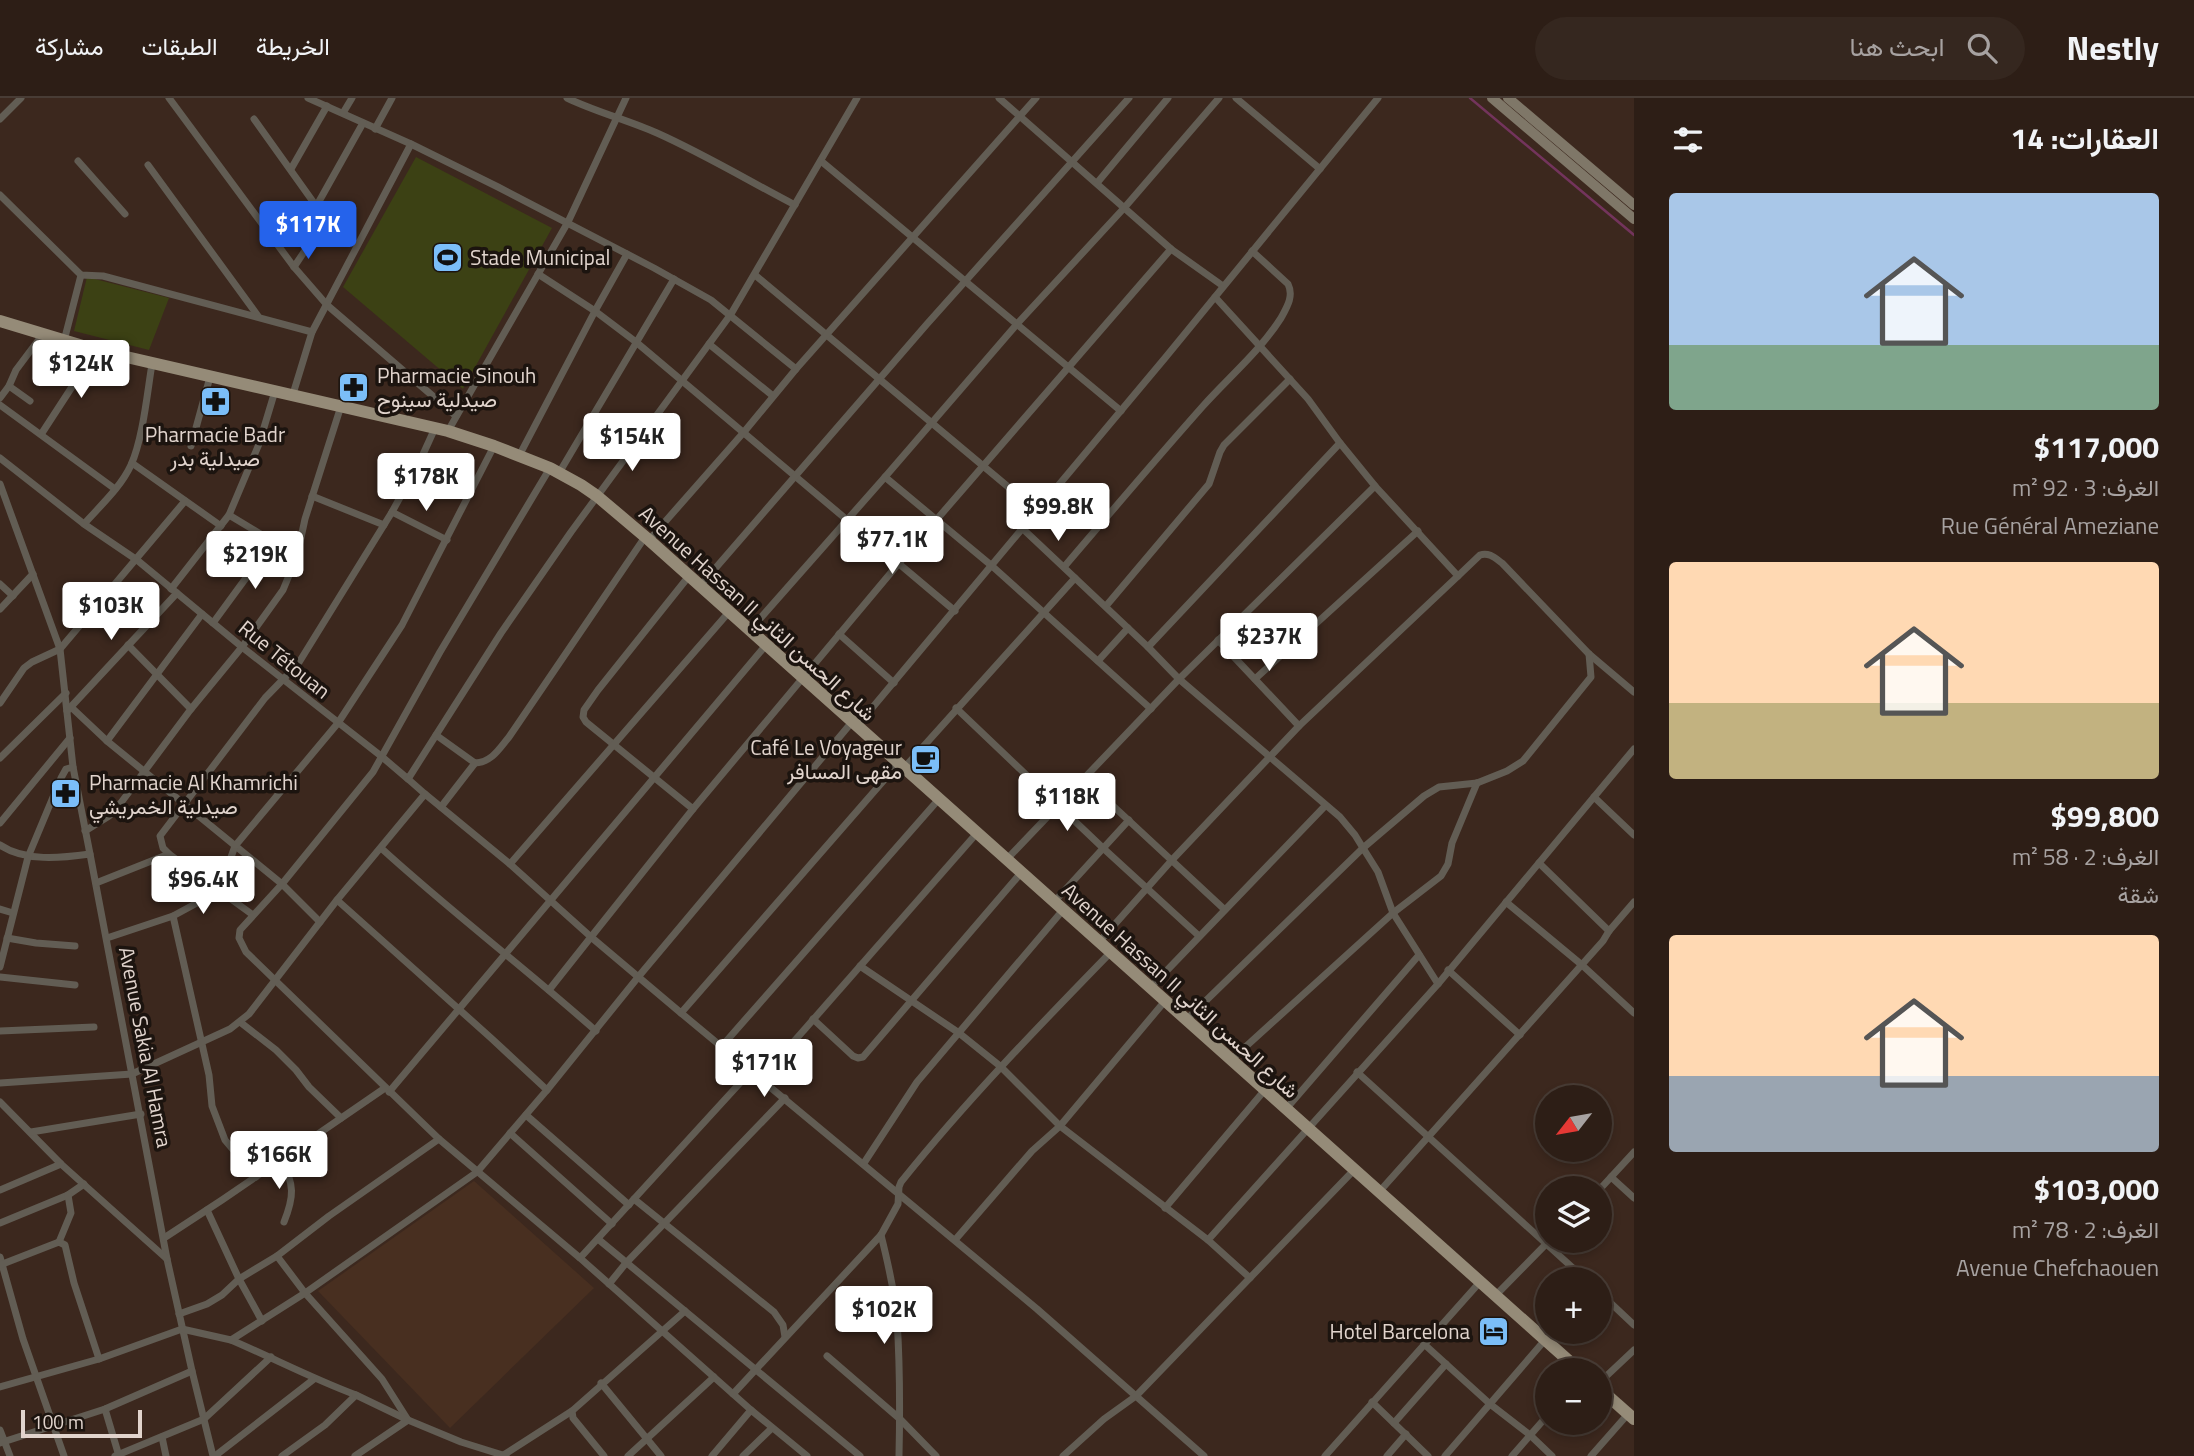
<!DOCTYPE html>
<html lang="ar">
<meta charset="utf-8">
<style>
body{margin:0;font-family:"Titillium Web",Vazirmatn,sans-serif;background:#35271f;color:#f1f3f6;direction:rtl;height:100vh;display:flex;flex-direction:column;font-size:26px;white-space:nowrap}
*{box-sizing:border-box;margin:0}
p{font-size:23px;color:#a7a2a1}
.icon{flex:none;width:38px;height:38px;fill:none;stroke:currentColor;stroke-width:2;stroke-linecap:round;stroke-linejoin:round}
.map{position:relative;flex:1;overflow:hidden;direction:ltr}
.sheet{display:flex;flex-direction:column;background:#2d1e16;width:560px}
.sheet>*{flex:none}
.needle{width:46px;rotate:239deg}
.controls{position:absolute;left:1535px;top:987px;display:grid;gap:14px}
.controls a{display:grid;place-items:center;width:77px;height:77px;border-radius:50%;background:#2d1e16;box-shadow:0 4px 10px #0003,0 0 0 2px #483c35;font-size:35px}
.scale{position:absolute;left:21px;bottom:18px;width:121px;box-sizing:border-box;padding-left:7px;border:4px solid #e1d4cd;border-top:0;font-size:19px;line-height:24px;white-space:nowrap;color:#e1d4cd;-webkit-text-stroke:5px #1c140f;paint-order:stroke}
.price{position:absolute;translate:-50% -60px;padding:0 16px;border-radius:7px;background:#fff;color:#222;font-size:23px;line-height:46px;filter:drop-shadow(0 2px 4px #0008)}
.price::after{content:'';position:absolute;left:50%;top:42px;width:21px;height:16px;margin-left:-10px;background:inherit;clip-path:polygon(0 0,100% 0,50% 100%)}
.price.on{background:#2563eb;color:#fff}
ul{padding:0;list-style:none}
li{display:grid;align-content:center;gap:14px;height:371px;padding:0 35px}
li span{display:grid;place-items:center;height:217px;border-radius:7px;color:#555}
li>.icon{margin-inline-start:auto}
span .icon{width:126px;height:126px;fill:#fffc;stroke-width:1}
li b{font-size:30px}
h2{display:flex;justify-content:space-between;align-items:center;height:84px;padding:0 35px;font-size:30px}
header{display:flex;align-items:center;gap:42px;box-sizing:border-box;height:98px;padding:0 35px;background:#2d1e16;border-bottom:2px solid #483c35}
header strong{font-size:33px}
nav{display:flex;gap:38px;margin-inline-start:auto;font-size:24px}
.search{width:490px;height:63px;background:#35271f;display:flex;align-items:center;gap:18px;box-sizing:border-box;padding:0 24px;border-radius:38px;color:#a7a2a1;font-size:26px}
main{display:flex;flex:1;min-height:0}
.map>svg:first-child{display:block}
</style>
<header>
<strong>Nestly</strong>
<div class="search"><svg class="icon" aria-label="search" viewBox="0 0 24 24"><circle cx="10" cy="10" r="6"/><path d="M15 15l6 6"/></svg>ابحث هنا</div>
<nav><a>الخريطة</a><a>الطبقات</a><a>مشاركة</a></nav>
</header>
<main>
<section class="sheet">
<h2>العقارات: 14<svg class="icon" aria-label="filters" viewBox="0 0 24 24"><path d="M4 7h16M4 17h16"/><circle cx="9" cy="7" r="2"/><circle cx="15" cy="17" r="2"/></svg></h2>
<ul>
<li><span style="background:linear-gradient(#a9c7e8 70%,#7fa58c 0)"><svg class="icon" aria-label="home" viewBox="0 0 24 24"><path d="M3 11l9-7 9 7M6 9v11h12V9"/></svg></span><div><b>$117,000</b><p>الغرف: 3 · 92 m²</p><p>Rue Général Ameziane</p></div></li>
<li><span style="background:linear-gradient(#ffd9b3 65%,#c2b280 0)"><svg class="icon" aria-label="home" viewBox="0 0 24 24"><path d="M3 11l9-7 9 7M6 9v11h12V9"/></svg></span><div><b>$99,800</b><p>الغرف: 2 · 58 m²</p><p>شقة</p></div></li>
<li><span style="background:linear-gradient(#ffd9b3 65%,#9aa5b1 0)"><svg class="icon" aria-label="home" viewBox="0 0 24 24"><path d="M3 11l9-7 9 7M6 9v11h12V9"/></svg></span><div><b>$103,000</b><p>الغرف: 2 · 78 m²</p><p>Avenue Chefchaouen</p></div></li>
</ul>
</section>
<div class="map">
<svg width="1634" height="1358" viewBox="0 0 1634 1358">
<rect width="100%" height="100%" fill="#3c281e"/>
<polygon fill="#482f20" points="474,1083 594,1190 450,1330 318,1193"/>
<g fill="#3c4114">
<polygon points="416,59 552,130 463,291 343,189"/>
<polygon points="87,179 169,200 149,252 74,233"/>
</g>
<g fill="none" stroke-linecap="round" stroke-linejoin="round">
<polyline stroke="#73345c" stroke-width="2.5" points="1470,0 1634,137"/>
<g stroke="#625d54" stroke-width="7">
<polyline points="169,0 294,169 327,207 456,318"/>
<polyline points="308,0 411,46 498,89 654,170 711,202 796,271"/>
<path d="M567 0C596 14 628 22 657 35 704 56 749 83 795 107"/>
<polyline points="999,0 1171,151 1223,188"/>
<polyline points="1236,0 1320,71"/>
<polyline points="343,15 352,0"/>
<polyline points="0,21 21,0"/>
<polyline points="254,21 324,119 322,127 294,169"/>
<polyline points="375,31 392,0"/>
<polyline points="78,63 125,116"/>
<polyline points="821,63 1121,313"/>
<polyline points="148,67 258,218"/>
<polyline points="291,71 327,8"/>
<polyline points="1097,85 1168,0"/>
<polyline points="0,97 81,177 103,178 312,234"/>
<polyline points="317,107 363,25"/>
<polyline points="538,176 595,213 636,244 955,513"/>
<polyline points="755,177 1037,413"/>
<polyline points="64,243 81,177"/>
<polyline points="709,246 773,298"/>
<polyline points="9,288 30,303"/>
<polyline points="293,296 312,234 411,46"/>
<polyline points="0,300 9,288 16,272 43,236"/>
<polyline points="0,307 115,391"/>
<polyline points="448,333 568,124 626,0"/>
<polyline points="42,335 96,252"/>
<polyline points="191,348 210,279"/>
<polyline points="519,358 595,213 627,156"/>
<polyline points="0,360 84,426 137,462 242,549 381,658 408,681 501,535 571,434 731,216 857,0"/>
<polyline points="132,365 221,428"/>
<polyline points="416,371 470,397"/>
<polyline points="559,375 674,181"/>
<polyline points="885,379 992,468 1151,611"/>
<polyline points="0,386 60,551 73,669 90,756 167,1161 192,1273 213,1358"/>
<polyline points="312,398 384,427"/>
<polyline points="392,414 447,442"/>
<polyline points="229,417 297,458"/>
<path d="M84 426C100 408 121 389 131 367 143 340 147 296 152 266"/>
<polyline points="1023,431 1075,480"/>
<polyline points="649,442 744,334 796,271 1036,0"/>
<path d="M1064 469C1110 415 1156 361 1203 308 1229 279 1260 253 1281 220 1287 209 1294 198 1288 186L1252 153"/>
<polyline points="689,478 598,592 584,612 583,619 586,624 693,711 899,465 1171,151"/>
<path d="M1458 478 1480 457C1489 454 1495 460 1502 465L1589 556 1634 594"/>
<polyline points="0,486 13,498"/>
<polyline points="700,488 927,226 1129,0"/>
<polyline points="171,491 229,417 259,346 275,293"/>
<polyline points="1106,508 1209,386 1220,354 1224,347 1290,281"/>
<polyline points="0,511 33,476"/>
<polyline points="213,525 273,443"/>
<polyline points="750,532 885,379 1017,226 1125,109 1219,0"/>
<polyline points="839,536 894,585"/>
<polyline points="1218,542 1299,628"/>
<polyline points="128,547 191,611"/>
<polyline points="1148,549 1340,345"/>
<polyline points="1098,563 1128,530"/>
<polyline points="1255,581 1418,433"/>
<polyline points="0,605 24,570 32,564 60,551 185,403"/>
<polyline points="71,609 107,643 282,786 373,674 440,554 550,370"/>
<polyline points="956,610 1103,750 1199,838"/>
<polyline points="67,613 177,495"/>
<polyline points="857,628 1165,260 1378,0"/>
<path d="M436 637 475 665C492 664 499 651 509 639L645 439"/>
<polyline points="107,643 202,516"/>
<polyline points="0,660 66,595"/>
<polyline points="904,670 1075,480 1148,549 1179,581 1340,719 1355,737 1363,750 1424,698 1439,689 1477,685 1507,673 1523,663 1591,579 1589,556"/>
<polyline points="1083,680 1224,811"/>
<polyline points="408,681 425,696"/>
<polyline points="1594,699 1634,737"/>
<polyline points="441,709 475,665"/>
<polyline points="693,711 591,839 681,915 899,665"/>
<polyline points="0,725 70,640"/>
<polyline points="85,733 109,718 117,710 191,611 242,549 283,492 297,458 305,421 341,308"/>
<path d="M0 747C25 764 61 760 90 756"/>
<path d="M381 750C450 813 525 870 596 933"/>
<polyline points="1007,761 1179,581 1375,388"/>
<polyline points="1539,765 1609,833"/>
<polyline points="510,766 729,514"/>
<polyline points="96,785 169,756"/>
<polyline points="1054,804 1129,722"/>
<polyline points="1506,804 1582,867 1634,915"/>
<polyline points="0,811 13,815"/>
<polyline points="253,817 169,756 163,750 160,738 265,600 298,566 392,414 420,363 435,330"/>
<polyline points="173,818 219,793 235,748 338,625 402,527 494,348"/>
<polyline points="320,824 282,786 240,832 239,840 246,854 439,1041 580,1160 751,1312"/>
<polyline points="7,840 36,845 75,848"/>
<polyline points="107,840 173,818 209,977 212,1008 225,1042 256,1079"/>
<polyline points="1099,844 1172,762 1299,628 1458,478 1375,388 1340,345 1308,301 1215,199"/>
<polyline points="860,868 959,935 1000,968 1060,1028 1208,1142"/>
<polyline points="0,869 28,759 61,680 66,671 73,669"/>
<polyline points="1448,872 1520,937"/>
<polyline points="0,879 75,887"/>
<polyline points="1150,890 1325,708"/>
<polyline points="681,915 1037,1211 1204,1358"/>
<polyline points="813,921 853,958 858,960 863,959 1021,775"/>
<polyline points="1186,922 1363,750 1378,774 1393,815 1438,886"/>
<polyline points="240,924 276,952 296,972 309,989 341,1020"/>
<polyline points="0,933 94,929"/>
<polyline points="722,948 939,701"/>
<polyline points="1231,962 1393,815 1441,778 1448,766 1452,745 1477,685"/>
<polyline points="1357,974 1585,1181"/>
<polyline points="761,981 977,735"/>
<polyline points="0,985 132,976 230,931 249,916 337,802 425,696 510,766 591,839 549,892"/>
<polyline points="547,992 639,878 852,624"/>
<polyline points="389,994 766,547"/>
<polyline points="0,1004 61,1066 167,1161"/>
<polyline points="1286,1011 1419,857"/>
<polyline points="526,1017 629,1107"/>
<polyline points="31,1034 141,1016"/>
<polyline points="510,1035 612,1126"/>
<path d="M281 1062C295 1086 294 1099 284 1124"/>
<polyline points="864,1065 917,984 1063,812"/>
<polyline points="1611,1079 1634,1100"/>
<polyline points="1600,1091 1634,1054"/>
<polyline points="0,1092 61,1066"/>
<polyline points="1379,1094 1603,843 1609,833 1634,804"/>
<polyline points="634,1101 774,1214 783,1227 785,1239"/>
<polyline points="1165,1110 1264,993"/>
<polyline points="207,1112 239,1181 262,1223"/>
<polyline points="0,1125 68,1097 84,1086"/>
<path d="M881 1137C888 1165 895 1194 897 1222 900 1267 900 1313 899 1358"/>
<polyline points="164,1140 222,1102 385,990"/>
<polyline points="598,1141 860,1358"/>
<polyline points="955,1142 1032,1053 1060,1028 1165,903"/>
<polyline points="59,1144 71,1115 68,1097"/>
<polyline points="277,1158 305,1195 382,1281 408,1322 461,1344 506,1358"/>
<polyline points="0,1159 23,1241 64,1358"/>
<polyline points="580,1160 751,973"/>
<polyline points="0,1167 59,1144 65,1147 74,1185 99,1261"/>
<polyline points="1250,1180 1208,1142 1438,886 1634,651"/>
<polyline points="609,1186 626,1165 785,1000"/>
<polyline points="1600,1195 1634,1227"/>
<polyline points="1495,1198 1549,1143"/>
<polyline points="179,1216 207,1206 222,1197 239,1181 277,1158 329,1118 439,1041"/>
<path d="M231 1242C273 1260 313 1281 356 1297L325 1327 282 1358"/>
<polyline points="1424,1246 1490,1306 1530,1337 1552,1358"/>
<polyline points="827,1258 900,1321 936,1358"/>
<polyline points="1600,1284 1634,1252"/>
<polyline points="601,1285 661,1358"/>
<polyline points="0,1289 99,1261 182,1231 231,1242 305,1195 477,1074 547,992 491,940 337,802"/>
<path d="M733 1296 881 1137 898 1106 899 1089 901 1084C966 1003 1038 929 1110 855"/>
<polyline points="1372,1304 1428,1358"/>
<polyline points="105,1311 119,1358"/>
<polyline points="1394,1325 1446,1266"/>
<polyline points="0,1332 10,1358"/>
<polyline points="162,1339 166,1358"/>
<polyline points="0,1345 105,1311 192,1273"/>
<polyline points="115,1358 204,1321 271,1259"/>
<polyline points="215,1358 314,1281"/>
<polyline points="355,1358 408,1322 356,1297"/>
<polyline points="502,1358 572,1313"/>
<polyline points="604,1358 573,1320 572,1313 685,1213"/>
<polyline points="628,1358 714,1279"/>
<polyline points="712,1358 751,1312 807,1358"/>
<polyline points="743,1358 772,1330"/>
<polyline points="1063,1358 1104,1321 1136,1298 1354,1072"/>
<polyline points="1325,1358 1480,1184"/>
<polyline points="1387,1358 1406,1336"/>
<polyline points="1445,1358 1545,1242"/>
<polyline points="1512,1358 1547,1318"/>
<polyline points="1591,1358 1628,1316"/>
</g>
<g stroke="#7f7768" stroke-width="10">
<polyline points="1492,0 1634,121"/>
<polyline points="1508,0 1634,107"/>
</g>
<g stroke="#958b78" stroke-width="12">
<polyline points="0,223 96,252 448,333 494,348 550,370 581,387 597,398 649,442 1579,1272"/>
<polyline points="1600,1291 1634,1321"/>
</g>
</g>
<defs>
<symbol id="stadium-square" viewBox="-11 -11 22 22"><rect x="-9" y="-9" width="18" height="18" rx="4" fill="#7bbef8" stroke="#1c140f"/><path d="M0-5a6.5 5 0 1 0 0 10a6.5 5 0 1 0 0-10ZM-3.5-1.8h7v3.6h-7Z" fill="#111"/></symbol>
<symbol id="pharmacy-square" viewBox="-11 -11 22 22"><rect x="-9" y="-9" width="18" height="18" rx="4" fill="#7bbef8" stroke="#1c140f"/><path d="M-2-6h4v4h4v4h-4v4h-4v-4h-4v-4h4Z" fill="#111"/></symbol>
<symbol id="cafe-square" viewBox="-11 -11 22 22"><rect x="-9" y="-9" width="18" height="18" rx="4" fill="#7bbef8" stroke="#1c140f"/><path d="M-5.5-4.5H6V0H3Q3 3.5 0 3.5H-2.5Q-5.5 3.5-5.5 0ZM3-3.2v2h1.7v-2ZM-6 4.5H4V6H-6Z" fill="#111"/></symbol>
<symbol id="hotel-square" viewBox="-11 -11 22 22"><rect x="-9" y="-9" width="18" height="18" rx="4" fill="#7bbef8" stroke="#1c140f"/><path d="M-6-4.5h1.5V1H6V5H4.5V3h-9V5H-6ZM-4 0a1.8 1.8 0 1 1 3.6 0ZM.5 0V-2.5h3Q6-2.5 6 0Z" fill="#111"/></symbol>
</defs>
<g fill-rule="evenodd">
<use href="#stadium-square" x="430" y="142" width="35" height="35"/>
<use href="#pharmacy-square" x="336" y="272" width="35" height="35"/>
<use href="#pharmacy-square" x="198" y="286" width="35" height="35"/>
<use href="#cafe-square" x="908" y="644" width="35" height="35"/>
<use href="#pharmacy-square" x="48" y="678" width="35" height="35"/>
<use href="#hotel-square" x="1476" y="1216" width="35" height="35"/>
</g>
<g text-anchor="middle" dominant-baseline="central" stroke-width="7" stroke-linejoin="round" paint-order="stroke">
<g font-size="21" fill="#e1d4cd" stroke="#1c140f" text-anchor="start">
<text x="470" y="159">Stade Municipal</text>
<text x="377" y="277">Pharmacie Sinouh<tspan x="377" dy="24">صيدلية سينوح</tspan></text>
<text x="215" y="336" text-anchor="middle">Pharmacie Badr<tspan x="215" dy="24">صيدلية بدر</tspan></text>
<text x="902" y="649" text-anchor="end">Café Le Voyageur<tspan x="902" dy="24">مقهى المسافر</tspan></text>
<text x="89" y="684">Pharmacie Al Khamrichi<tspan x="89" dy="24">صيدلية الخمريشي</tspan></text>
<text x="1470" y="1233" text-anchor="end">Hotel Barcelona</text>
</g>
<g font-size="21" fill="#e1d4cd" stroke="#1c140f">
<text transform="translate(758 515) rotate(42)">Avenue Hassan II شارع الحسن الثاني</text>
<text transform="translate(285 561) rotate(39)">Rue Tétouan</text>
<text transform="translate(1181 892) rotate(42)">Avenue Hassan II شارع الحسن الثاني</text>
<text transform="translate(146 949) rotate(79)">Avenue Sakia Al Hamra</text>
</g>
</g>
</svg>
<div class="controls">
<a><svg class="needle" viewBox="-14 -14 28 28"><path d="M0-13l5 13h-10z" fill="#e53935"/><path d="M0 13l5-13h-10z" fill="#a7a2a1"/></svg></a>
<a><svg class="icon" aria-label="layers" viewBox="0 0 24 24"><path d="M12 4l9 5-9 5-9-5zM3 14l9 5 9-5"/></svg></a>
<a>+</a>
<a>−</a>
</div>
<div class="scale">100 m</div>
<b class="price on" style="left:308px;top:163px">$117K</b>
<b class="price" style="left:81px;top:302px">$124K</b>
<b class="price" style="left:632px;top:375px">$154K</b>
<b class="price" style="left:426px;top:415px">$178K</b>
<b class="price" style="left:1058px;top:445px">$99.8K</b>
<b class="price" style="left:892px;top:478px">$77.1K</b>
<b class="price" style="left:255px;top:493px">$219K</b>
<b class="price" style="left:111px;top:544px">$103K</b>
<b class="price" style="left:1269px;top:575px">$237K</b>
<b class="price" style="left:1067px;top:735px">$118K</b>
<b class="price" style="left:203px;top:818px">$96.4K</b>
<b class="price" style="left:764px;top:1001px">$171K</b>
<b class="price" style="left:279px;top:1093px">$166K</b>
<b class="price" style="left:884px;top:1248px">$102K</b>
</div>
</main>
